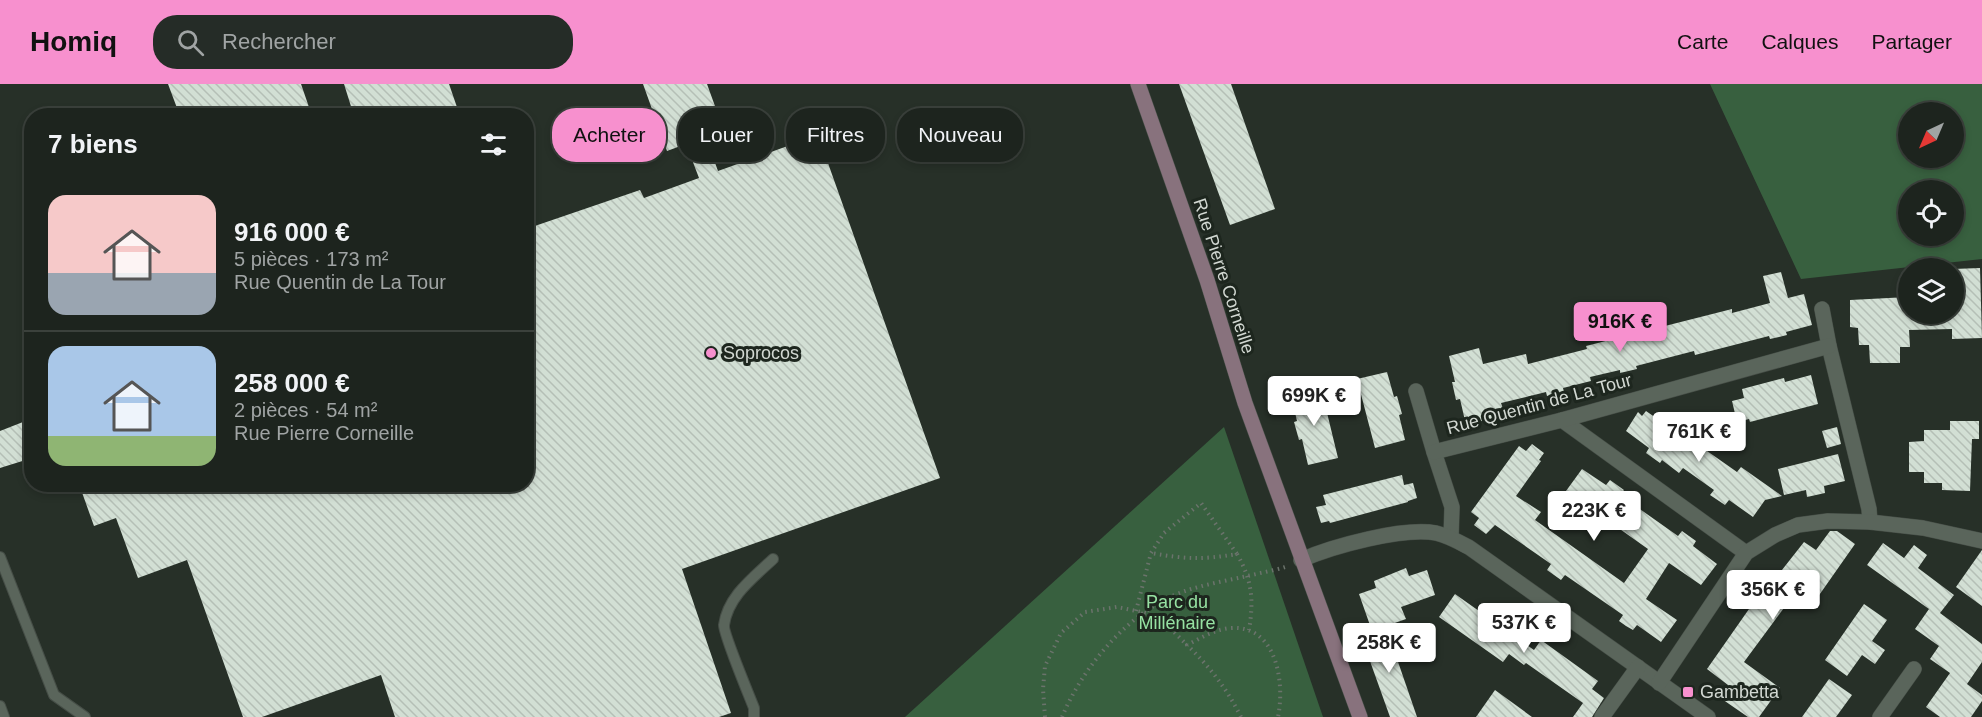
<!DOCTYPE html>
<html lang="fr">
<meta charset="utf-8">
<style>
body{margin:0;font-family:Arial,sans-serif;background:#252c27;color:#f1f3f6;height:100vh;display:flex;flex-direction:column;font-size:22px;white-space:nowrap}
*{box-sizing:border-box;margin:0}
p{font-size:20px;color:#a0a4a4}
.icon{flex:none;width:33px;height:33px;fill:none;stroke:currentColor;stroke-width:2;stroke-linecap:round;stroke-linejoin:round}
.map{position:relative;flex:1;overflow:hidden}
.details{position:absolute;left:24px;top:24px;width:510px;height:384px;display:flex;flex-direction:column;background:#1d241e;border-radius:24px;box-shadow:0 3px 9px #0003,0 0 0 2px #3b413c}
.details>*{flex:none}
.hud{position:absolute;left:552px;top:24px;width:570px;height:54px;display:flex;gap:12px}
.needle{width:39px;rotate:224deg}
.buttons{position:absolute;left:1898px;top:18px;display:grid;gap:12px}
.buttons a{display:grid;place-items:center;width:66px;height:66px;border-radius:50%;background:#1d241e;box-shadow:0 3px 9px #0003,0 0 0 2px #3b413c;font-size:30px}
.price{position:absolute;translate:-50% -51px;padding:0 14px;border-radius:6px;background:#fff;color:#222;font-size:20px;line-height:39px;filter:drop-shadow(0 2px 3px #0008)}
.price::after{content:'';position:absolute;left:50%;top:36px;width:18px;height:14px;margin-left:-9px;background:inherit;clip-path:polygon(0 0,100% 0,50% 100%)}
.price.selected{background:#f790ce;color:#111}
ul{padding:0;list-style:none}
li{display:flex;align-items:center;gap:18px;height:150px;padding:0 24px}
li+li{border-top:2px solid #3b413c}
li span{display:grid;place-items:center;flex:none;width:168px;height:120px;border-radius:18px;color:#555}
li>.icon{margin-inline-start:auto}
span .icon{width:72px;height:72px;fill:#fffc;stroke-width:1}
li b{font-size:26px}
h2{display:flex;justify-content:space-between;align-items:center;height:72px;padding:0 24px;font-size:26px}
.tag{padding:0 21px;border-radius:24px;background:#1d241e;box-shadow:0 3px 9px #0003,0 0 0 2px #3b413c;font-size:21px;line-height:54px}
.tag.selected{background:#f790ce;color:#111}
header{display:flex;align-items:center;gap:36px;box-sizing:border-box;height:84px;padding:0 30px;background:#f790ce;color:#111}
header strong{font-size:28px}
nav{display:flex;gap:33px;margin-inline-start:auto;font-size:21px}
.search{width:420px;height:54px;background:#252c27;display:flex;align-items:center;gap:15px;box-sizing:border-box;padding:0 21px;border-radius:24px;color:#a0a4a4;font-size:22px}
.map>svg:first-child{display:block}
</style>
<header>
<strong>Homiq</strong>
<div class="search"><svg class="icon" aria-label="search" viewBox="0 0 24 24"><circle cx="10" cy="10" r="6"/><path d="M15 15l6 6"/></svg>Rechercher</div>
<nav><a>Carte</a><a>Calques</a><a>Partager</a></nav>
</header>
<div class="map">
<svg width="1982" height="633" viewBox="0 0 1982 633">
<defs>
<pattern id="building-back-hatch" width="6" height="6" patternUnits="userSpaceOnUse" patternTransform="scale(1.5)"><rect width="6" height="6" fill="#d2dfd4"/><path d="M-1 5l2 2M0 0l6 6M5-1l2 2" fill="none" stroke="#b5bfb6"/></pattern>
</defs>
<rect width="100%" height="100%" fill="#273028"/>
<g fill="#38603f" fill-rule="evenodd">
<path d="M1710 0H1982V175L1801 195ZM1908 28H1953V74H1908ZM1908 106H1953V152H1908Z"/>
<polygon points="1224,343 1323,633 905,633"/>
</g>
<g fill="url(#building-back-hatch)">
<polygon points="168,0 301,0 312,32 180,32"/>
<polygon points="344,0 449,0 460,32 354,32"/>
<polygon points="643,0 707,0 724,47 706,54 718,87 818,51 940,394 682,485 731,629 719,633 395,633 381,591 262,633 243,633 187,476 138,494 116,434 94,442 79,400 526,400 526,145 640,106 644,114 699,94 686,60 667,67"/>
<polygon points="1179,0 1231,0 1275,125 1230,141"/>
<polygon points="1980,184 1982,254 1952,255 1952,245 1909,246 1910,263 1900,263 1900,279 1870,279 1869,261 1859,261 1858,244 1850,243 1850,216 1908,213 1908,230 1953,230 1953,185"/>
<polygon points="1781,188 1788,214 1804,210 1812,241 1786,248 1787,251 1779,253 1770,255 1769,252 1695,271 1694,267 1636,282 1637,285 1620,289 1620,286 1590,293 1591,297 1563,304 1564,308 1547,312 1546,308 1501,319 1505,331 1466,341 1460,315 1456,316 1452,298 1455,298 1449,272 1479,264 1483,280 1526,270 1528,280 1587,265 1586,262 1732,225 1732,229 1770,219 1763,192"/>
<polygon points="1387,288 1394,313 1397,312 1402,330 1399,331 1405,356 1375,364 1357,295"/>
<polygon points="1811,291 1818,320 1750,338 1749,335 1737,338 1732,317 1744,314 1742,305 1784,294 1785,298"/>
<polygon points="1321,304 1338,374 1308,381 1302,355 1299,356 1294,338 1297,337 1291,312"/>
<polygon points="1646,327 1659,336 1664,329 1686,345 1684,349 1691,354 1690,355 1737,388 1741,383 1782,412 1765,416 1753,433 1729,416 1725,421 1710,411 1714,406 1683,384 1679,389 1662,376 1660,379 1646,369 1649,364 1626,347 1638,328 1642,332"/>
<polygon points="1950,337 1979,337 1979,355 1972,355 1970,407 1942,406 1942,399 1924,399 1924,388 1909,388 1909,358 1924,357 1924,346 1950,346"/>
<polygon points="23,338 32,361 32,374 0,384 0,347"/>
<polygon points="1837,343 1841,360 1827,364 1822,347"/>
<polygon points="1532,360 1544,369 1539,376 1541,377 1516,412 1541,428 1535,436 1624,499 1648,465 1566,407 1582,385 1606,401 1610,396 1624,406 1620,411 1678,452 1682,447 1696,457 1693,462 1717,480 1701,501 1669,479 1646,515 1677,536 1661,558 1637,541 1633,546 1626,542 1619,537 1623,531 1565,491 1561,496 1547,486 1551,480 1495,441 1486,450 1474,441 1479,434 1471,428 1519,362 1526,367"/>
<polygon points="1838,370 1845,397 1824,402 1825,409 1807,413 1806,406 1784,411 1778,385"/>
<polygon points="1402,391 1404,401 1413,399 1417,414 1408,417 1408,418 1330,439 1329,437 1321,439 1316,423 1326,421 1323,411"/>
<polygon points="1830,447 1837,447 1855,460 1815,517 1798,505 1744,578 1780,604 1759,633 1748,633 1719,613 1728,601 1707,585 1749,525 1737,516 1746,503 1758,512 1775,489 1778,491 1804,458 1816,466"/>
<polygon points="1883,459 1904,474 1914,461 1927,471 1918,484 1954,511 1940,529 1982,560 1982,578 1967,600 1982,611 1982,617 1971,633 1940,633 1926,623 1950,589 1930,575 1939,562 1915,545 1929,525 1867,481"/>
<polygon points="1982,466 1982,522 1956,503"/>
<polygon points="1406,484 1409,492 1427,486 1435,511 1401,523 1406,535 1372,547 1359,510 1376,504 1374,497"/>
<polygon points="1455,510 1534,566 1541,556 1598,597 1592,605 1604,614 1592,633 1573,633 1583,619 1526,579 1524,581 1509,570 1503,578 1439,533"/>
<polygon points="1864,520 1887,536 1872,557 1885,566 1875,580 1862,571 1847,592 1825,576"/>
<polygon points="1386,543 1406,601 1417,633 1390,633 1361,552"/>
<polygon points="1829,595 1852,611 1836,633 1802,633"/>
<polygon points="1495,606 1532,633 1476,633"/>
</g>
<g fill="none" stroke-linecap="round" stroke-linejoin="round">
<defs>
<g id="lane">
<polyline points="0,473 54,611 85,633"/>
<polyline points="0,622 4,633"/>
<path d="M754 633V624C749 611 723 549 724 541 728 512 753 494 773 475"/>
</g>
<g id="street">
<polyline points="1822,225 1829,262 1869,425 1870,438"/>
<polyline points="1416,307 1434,368 1452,423 1451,454"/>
<polyline points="1562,336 1746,469"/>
<polyline points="1434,368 1562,336 1829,262"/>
<path d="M1301 476C1333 462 1403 443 1436 449 1449 452 1459 458 1470 464L1708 633"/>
<polyline points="1659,599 1746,469 1775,451 1798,441 1828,437 1870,438 1923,444 1982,457"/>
<polyline points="1602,633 1638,583"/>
<polyline points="1880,633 1914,585"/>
</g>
<polyline id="secondary" points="1138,0 1207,196 1245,319 1360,633"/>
</defs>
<use href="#lane" stroke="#464e47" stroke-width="12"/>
<use href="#street" stroke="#464e47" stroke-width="16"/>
<use href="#secondary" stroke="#464e47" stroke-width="16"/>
<g stroke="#6b736c" stroke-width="4" stroke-dasharray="1.5 4.5" stroke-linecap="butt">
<path d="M1237 470C1252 496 1254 516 1249 546"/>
<path d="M1136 527 1151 469 1164 449 1201 419 1237 470C1202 476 1185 475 1151 469"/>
<polyline points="1045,633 1043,605 1045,582 1061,549 1085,528 1117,523 1146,529 1172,546 1187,561"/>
<path d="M1062 633C1083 582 1131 525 1185 507 1206 500 1230 496 1252 491 1264 488 1277 486 1288 482"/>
<path d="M1241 633C1227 605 1210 583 1187 561 1201 554 1215 545 1231 544 1277 541 1285 599 1278 633"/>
</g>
<use href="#lane" stroke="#5a655b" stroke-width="10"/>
<use href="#street" stroke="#5a655b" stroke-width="15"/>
<use href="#secondary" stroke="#88727d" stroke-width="15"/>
</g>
<g fill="#f790ce" stroke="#1d261e" stroke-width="2">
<circle cx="711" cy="269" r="6"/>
<rect x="1682" y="602" width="12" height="12" rx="3"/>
</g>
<g text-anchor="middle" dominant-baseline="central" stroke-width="6" stroke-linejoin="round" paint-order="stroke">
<g font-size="18" fill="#d2d8d2" stroke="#1d261e">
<text transform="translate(1224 192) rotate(72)">Rue Pierre Corneille</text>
<text transform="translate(1539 320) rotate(-15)">Rue Quentin de La Tour</text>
</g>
<g font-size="18" fill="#d2d8d2" stroke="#1d261e" text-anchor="start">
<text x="723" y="269">Soprocos</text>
<text x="1700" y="608">Gambetta</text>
</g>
<g font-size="18" fill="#96e1a2" stroke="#1d261e">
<text x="1177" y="518">Parc du<tspan x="1177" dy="21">Millénaire</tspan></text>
</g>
</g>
</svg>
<div class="buttons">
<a><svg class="needle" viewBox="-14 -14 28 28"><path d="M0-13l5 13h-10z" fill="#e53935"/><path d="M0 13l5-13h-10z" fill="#a0a4a4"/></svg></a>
<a><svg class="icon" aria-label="locate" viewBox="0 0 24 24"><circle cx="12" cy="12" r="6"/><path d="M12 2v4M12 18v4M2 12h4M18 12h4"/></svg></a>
<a><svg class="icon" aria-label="layers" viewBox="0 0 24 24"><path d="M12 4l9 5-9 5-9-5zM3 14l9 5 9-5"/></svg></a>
</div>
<b class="price selected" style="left:1620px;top:269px">916K €</b>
<b class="price" style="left:1314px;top:343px">699K €</b>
<b class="price" style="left:1699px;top:379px">761K €</b>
<b class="price" style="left:1594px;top:458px">223K €</b>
<b class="price" style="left:1773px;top:537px">356K €</b>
<b class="price" style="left:1524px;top:570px">537K €</b>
<b class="price" style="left:1389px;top:590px">258K €</b>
<div class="hud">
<a class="tag selected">Acheter</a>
<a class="tag">Louer</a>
<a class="tag">Filtres</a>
<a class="tag">Nouveau</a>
</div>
<section class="details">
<h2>7 biens<svg class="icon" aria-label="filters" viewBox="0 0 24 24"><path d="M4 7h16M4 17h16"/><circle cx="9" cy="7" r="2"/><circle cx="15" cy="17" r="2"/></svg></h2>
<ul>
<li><span style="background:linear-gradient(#f6c9c9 65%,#9aa5b1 0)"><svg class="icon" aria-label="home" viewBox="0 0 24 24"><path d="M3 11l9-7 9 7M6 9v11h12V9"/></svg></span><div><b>916 000 €</b><p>5 pièces · 173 m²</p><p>Rue Quentin de La Tour</p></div></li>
<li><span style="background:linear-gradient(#a9c7e8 75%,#8fb573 0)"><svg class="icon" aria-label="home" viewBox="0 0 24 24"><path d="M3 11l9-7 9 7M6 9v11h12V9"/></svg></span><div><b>258 000 €</b><p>2 pièces · 54 m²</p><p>Rue Pierre Corneille</p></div></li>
</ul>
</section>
</div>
